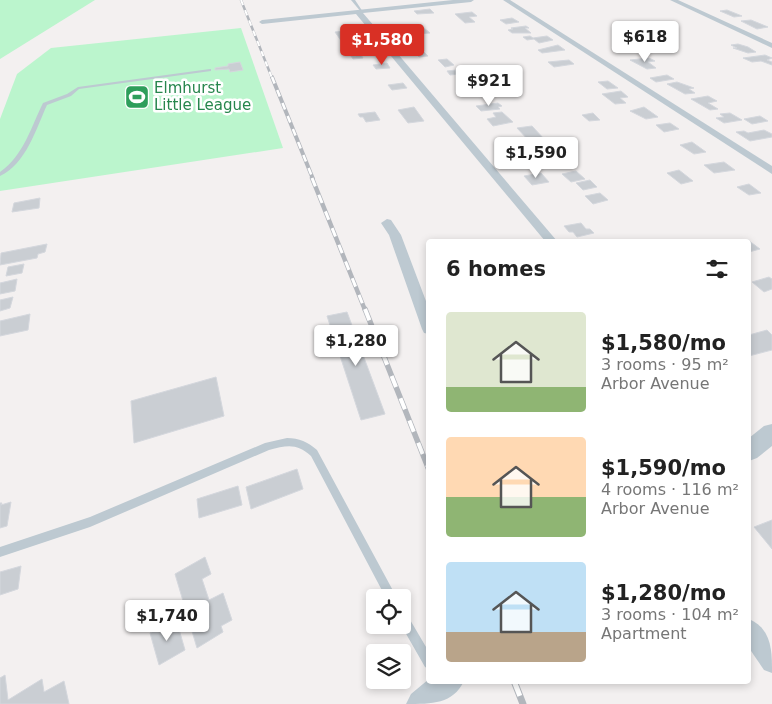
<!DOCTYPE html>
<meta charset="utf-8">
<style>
body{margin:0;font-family:"DejaVu Sans",sans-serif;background:#f6f6f6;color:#222;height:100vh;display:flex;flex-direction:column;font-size:19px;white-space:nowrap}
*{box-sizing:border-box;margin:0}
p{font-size:16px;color:#767676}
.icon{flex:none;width:28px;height:28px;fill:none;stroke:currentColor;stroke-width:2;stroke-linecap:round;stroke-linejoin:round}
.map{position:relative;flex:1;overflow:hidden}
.drawer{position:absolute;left:426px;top:239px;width:325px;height:445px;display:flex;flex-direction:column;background:#fff;border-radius:5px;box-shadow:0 2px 8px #0003}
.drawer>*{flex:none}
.buttons{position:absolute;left:366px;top:589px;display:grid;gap:10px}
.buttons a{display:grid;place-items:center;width:45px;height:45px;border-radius:5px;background:#fff;box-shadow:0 2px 8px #0003;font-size:25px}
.price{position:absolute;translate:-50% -42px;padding:0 11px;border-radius:5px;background:#fff;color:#222;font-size:16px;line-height:32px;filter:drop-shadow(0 1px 2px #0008)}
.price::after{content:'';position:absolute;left:50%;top:30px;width:15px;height:11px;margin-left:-8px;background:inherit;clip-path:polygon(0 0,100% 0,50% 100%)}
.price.active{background:#d93025;color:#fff}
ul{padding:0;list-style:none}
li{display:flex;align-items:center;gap:15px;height:125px;padding:0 20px}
li span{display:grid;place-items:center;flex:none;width:140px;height:100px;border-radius:5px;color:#555}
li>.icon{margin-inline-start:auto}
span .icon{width:60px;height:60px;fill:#fffc;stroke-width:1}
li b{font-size:21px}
h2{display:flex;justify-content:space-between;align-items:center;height:60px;padding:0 20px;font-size:21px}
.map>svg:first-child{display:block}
</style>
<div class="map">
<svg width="772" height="704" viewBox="0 0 772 704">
<rect width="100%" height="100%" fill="#f3f0f0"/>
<g fill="#bbf5cd">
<polygon points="0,0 95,0 0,59"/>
<polygon points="241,28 283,148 0,191 0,119 17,74 51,48"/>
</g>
<g fill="#caced3" stroke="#d4d7dd">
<polygon points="430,9 434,13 417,14 414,11"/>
<polygon points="727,10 742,16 734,17 720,11"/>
<polygon points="472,12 477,16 469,17 475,22 465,23 455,14"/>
<polygon points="512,18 519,22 506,24 500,20"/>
<polygon points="751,20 768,27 757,29 741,21"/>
<polygon points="526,26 529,28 525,28 531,33 512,33 508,30 513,29 511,28"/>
<polygon points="424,28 430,33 408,35 405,32"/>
<polygon points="344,31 351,41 342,42 335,32"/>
<polygon points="530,36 533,38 547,36 553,40 539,43 534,39 527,40 523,37"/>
<polygon points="411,38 418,42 415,43 417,45 408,46 402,40"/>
<polygon points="738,44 748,47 756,52 748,53 733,48 737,48 731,45"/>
<polygon points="558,45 565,50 542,53 538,50"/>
<polygon points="363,48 367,55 361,55 363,58 353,59 351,56 356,56 352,50"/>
<polygon points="421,49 428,56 419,57 413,50"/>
<polygon points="765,55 772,58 767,60 772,62 772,65 761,61 752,62 743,58"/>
<polygon points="649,58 655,61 648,62 656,68 647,69 630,60"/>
<polygon points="447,59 454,65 445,67 438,60"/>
<polygon points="569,60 574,64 554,67 548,62"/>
<polygon points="240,62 243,70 230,72 229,69 215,70 215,68 228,66 228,64"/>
<polygon points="387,63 390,68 376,69 373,65"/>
<polygon points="466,69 470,73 450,75 447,71"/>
<polygon points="667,75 674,79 656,82 650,78"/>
<polygon points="608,81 618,88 607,89 598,82"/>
<polygon points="677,82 694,88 689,89 695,93 685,94 667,84"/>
<polygon points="403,83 407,88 392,90 388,85"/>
<polygon points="621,91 628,97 620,98 626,103 615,104 602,94"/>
<polygon points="708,96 717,101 708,103 718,109 710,110 691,99"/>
<polygon points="498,103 502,106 498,107 500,109 481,111 476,106"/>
<polygon points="414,107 424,121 408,123 398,110"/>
<polygon points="644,107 658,117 646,119 630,111"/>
<polygon points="375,112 380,120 366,122 363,117 360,117 358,114"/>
<polygon points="502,112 513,122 493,126 487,119 496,117 493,113"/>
<polygon points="593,113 600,120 589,121 582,115"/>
<polygon points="730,113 742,120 724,123 716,118 724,117 720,114"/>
<polygon points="760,116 768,121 752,124 744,119"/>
<polygon points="670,123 679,129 664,132 656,125"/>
<polygon points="532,126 545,140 530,142 517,128"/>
<polygon points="764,130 772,134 772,137 750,141 736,132 744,131 748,133"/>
<polygon points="518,138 523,144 499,148 494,142"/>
<polygon points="692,142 706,152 694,154 680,145"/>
<polygon points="724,162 735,170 714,173 704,165"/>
<polygon points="679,170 693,181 681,184 667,173"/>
<polygon points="576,171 585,179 571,182 562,174"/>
<polygon points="541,173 549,182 532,185 524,176"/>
<polygon points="590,180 597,187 583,190 576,183"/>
<polygon points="749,184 761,193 749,195 737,187"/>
<polygon points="600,193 608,200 593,204 585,196"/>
<polygon points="40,198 39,208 12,212 14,203"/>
<polygon points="581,223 586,229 590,229 594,233 577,237 573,232 569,232 564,226"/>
<polygon points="748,240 760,249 749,252 749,241 741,241"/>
<polygon points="47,244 45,252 38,254 37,258 0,265 1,253"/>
<polygon points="24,264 22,273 6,276 8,267"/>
<polygon points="769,277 772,279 772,289 764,292 752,282"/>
<polygon points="17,279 15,291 0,294 0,283"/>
<polygon points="13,297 10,308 0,311 0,300"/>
<polygon points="347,312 385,414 361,420 327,316"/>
<polygon points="30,314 28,330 0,336 0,321"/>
<polygon points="767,330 772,335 772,350 749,356 749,335"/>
<polygon points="216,377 224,416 134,443 131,401"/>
<polygon points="297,469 303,489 251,509 246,487"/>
<polygon points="238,486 242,505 199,518 197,499"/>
<polygon points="11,502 7,526 0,528 0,503 2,503 1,505"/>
<polygon points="772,520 772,549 754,527"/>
<polygon points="205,557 211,574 202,579 209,600 223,593 232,620 221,626 223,632 197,648 175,574"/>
<polygon points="21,566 18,589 0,595 0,572"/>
<polygon points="176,619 185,650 159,665 150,633"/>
<polygon points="5,675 8,700 42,679 44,692 64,681 69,704 0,704 0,678"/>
</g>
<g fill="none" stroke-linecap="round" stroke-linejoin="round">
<g fill="#bdc9d1" fill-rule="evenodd">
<polygon points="351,0 355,0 363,12 361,12"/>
<path d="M210 69H211V71L79 89 71 96 47 105C36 129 26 164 0 176V172C24 155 31 127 43 103L67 94 78 87Z"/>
<path d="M287 438C299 438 308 442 317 450L397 598H386L311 456C297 443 287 445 269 450L90 527 0 557V547L90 517 265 443Z"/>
<polygon points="402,612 406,613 429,652 429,669 425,667 401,625 402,625"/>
</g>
<g fill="#bdc9d1" fill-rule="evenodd">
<polygon points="453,0 474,0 471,2 363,13 557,241 545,241 356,14 262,24 259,22 262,20"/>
<polygon points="503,0 510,0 772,166 772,174"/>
<polygon points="670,0 678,0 772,43 772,48"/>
<polygon points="387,219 391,220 401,235 429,309 429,334 424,333 422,329 389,235 381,223"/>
<path d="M749 619C772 629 772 651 772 673L764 670 749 648Z"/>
</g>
<g fill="#bdc9d1" fill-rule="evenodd">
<polygon points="772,424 772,446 757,458 749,461 749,438 764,426"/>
<path d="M429 679V681H464C453 704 432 704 406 704L411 694Z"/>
</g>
<defs>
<polyline id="rail-far4" points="241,0 272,78"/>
<polyline id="rail-far3" points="272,77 313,179"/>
<polyline id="rail-far2" points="312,178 365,310"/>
<polyline id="rail-far1" points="365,309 429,470"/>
<polyline id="rail" points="514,681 523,704"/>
</defs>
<use href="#rail-far4" stroke="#b2b6bc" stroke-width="2.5"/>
<use href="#rail-far3" stroke="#b2b6bc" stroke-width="4"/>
<use href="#rail-far2" stroke="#b2b6bc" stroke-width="4.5"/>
<use href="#rail-far1" stroke="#b2b6bc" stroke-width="5.5"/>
<use href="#rail" stroke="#b2b6bc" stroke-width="7"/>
<use href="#rail-far4" stroke="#fff" stroke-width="2" stroke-dasharray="5.5" stroke-linecap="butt"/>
<use href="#rail-far3" stroke="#fff" stroke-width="2.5" stroke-dasharray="7" stroke-linecap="butt"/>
<use href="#rail-far2" stroke="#fff" stroke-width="3" stroke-dasharray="9" stroke-linecap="butt"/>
<use href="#rail-far1" stroke="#fff" stroke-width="4" stroke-dasharray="12" stroke-linecap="butt"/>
<use href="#rail" stroke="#fff" stroke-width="5" stroke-dasharray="16" stroke-linecap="butt"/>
</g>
<defs>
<symbol id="stadium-square" viewBox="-11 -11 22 22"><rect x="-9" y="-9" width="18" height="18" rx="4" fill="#2e9e5b" stroke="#fff"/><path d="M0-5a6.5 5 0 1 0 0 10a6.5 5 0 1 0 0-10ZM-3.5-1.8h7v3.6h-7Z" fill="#fff"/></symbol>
</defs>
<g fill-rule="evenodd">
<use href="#stadium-square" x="123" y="83" width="28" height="28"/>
</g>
<g text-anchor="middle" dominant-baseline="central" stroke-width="5" stroke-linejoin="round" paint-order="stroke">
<g font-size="15" fill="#27864d" stroke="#fff" text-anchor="start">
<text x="154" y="88">Elmhurst<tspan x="154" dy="17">Little League</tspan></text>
</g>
</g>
</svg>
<div class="buttons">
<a><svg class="icon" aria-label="locate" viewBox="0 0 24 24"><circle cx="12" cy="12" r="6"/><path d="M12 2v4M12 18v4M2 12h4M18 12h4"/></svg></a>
<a><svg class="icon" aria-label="layers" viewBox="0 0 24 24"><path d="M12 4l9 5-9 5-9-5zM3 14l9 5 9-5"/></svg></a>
</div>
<b class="price" style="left:645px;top:63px">$618</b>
<b class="price active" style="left:382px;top:66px">$1,580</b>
<b class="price" style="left:489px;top:107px">$921</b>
<b class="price" style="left:536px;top:179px">$1,590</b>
<b class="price" style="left:356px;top:367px">$1,280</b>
<b class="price" style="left:167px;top:642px">$1,740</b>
<section class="drawer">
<h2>6 homes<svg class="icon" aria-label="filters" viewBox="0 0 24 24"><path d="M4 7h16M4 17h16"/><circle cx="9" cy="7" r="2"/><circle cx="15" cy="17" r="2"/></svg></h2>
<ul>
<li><span style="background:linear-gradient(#dfe7d0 75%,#8fb573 0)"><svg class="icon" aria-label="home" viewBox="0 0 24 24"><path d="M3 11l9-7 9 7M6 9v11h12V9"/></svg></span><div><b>$1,580/mo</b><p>3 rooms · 95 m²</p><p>Arbor Avenue</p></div></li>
<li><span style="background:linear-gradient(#ffd9b3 60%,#8fb573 0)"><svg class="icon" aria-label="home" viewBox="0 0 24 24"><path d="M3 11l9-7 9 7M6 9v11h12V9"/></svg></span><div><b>$1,590/mo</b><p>4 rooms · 116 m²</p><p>Arbor Avenue</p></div></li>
<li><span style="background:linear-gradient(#bfe0f5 70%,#b9a48a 0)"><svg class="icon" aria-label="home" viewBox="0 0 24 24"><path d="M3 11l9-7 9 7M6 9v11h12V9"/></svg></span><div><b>$1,280/mo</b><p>3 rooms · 104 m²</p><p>Apartment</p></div></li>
</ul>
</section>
</div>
